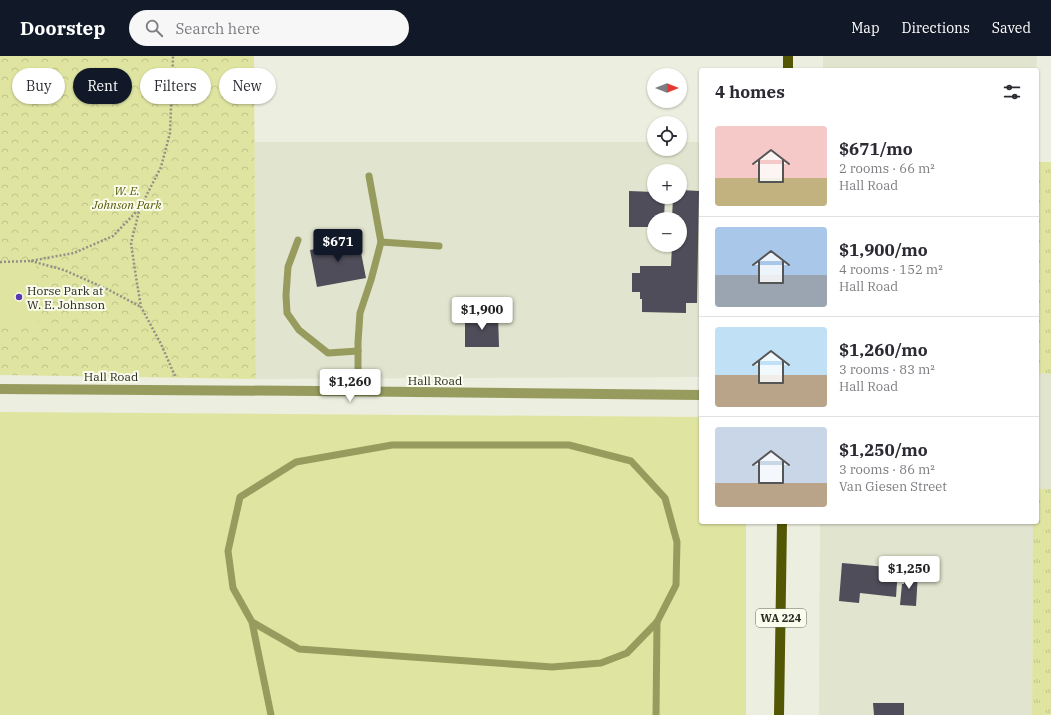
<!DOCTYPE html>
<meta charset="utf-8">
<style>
body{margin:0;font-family:"IBM Plex Serif",serif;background:#f7f7f7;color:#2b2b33;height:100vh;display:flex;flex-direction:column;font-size:15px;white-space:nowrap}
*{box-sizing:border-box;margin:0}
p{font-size:13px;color:#7c7c81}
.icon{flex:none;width:22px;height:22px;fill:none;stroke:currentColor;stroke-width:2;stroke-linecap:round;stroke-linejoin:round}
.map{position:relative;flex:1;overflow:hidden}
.drawer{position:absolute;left:699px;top:12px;width:340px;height:456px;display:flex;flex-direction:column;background:#fff;border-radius:4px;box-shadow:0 1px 3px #0004}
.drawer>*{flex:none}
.banner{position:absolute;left:12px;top:12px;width:380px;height:36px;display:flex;gap:8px}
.needle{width:26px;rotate:90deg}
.controls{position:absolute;left:647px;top:12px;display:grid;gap:8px}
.controls a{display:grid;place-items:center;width:40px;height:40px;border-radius:50%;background:#fff;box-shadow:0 1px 3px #0004;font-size:20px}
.price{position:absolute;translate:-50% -34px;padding:0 9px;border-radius:4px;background:#fff;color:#222;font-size:13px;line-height:26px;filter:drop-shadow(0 1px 2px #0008)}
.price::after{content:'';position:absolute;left:50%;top:24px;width:12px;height:9px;margin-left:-6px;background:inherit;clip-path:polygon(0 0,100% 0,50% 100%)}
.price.selected{background:#111827;color:#fff}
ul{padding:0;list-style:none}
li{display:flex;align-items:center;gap:12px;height:100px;padding:0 16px}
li+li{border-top:1px solid #e1e1e2}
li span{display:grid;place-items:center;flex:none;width:112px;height:80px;border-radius:4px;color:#555}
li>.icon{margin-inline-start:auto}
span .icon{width:48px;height:48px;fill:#fffc;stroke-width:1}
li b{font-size:17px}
h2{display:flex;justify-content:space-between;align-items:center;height:48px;padding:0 16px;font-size:17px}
.pill{padding:0 14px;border-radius:18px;background:#fff;box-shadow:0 1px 3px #0004;font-size:14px;line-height:36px}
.pill.selected{background:#111827;color:#fff}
header{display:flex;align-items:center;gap:24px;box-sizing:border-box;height:56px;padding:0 20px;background:#111827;color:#fff}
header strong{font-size:19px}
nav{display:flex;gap:22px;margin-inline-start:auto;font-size:14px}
.search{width:280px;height:36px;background:#f7f7f7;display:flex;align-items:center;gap:10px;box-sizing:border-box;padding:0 14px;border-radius:22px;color:#7c7c81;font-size:15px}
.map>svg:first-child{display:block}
</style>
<header>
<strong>Doorstep</strong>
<div class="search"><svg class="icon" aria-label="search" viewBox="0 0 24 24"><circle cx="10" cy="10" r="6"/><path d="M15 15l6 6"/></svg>Search here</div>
<nav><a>Map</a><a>Directions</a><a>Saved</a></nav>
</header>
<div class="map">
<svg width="1051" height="659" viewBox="0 0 1051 659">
<defs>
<pattern id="grass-tufts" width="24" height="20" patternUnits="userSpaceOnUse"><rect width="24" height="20" fill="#dfe5a0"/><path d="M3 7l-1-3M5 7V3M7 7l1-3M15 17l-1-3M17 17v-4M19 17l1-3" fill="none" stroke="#bfc48a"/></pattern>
<pattern id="park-crowns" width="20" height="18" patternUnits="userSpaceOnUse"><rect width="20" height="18" fill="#dfe5a0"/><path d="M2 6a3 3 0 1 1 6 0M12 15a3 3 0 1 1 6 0" fill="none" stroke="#bfc48a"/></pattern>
</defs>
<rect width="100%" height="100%" fill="#eceedf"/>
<g fill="#e1e4ce" fill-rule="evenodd">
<polygon points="823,0 1037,0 1036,14 823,14"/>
<path d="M254 86H654V93H680V86H701V321L256 323ZM654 115H680V141H654ZM654 163H680V189H654Z"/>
<polygon points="1037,317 1051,318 1051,433 1037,433"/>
<polygon points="820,466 1033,466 1032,659 819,659"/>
</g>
<g fill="url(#grass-tufts)">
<polygon points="1037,106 1051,106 1051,318 1037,317"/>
<polygon points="1037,433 1051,433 1051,659 1032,659 1033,466 1037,466"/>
</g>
<polygon fill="url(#park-crowns)" points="0,0 254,0 256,323 0,319"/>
<g fill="#dfe5a0">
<polygon points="36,209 38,272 0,272 0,210"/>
<polygon points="0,356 701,361 701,466 746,466 746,659 0,659"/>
</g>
<g fill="#4e4d59">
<polygon points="680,134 699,135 697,247 686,247 686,257 642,256 642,243 640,243 640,236 632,236 632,217 640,217 640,210 671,210 672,189 680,189 680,163 672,163 673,141 680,141"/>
<polygon points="629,135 654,136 654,141 665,141 664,163 654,163 654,171 629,171"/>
<polygon points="358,181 366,222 317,231 310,194 344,188 344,184"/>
<polygon points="465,259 498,259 499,291 465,291"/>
<polygon points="842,507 898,512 896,541 860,537 859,547 839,545"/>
<polygon points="904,517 918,518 916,550 900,549 902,528 904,528"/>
<polygon points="873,647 904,647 904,659 874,659"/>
</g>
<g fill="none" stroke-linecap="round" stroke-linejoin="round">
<g stroke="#909187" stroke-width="2.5" stroke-dasharray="2 2" stroke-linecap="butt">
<polyline points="140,152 131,187 136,221 141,251 161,288 175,320"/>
<polyline points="31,205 64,214 109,234 141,251"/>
<polyline points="0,206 30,205 74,197 113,180 140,152 161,111 170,77 173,0"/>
</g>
<g stroke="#979c5e" stroke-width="7">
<polyline points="298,184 288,211 286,239 287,257 299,274 328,297 358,295"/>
<polyline points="381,186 439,190"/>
<polyline points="358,336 358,286 360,257 371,224 381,186 369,120"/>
<polyline points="252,566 299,593 552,611 601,607 627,597 657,566 676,529 677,486 665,442 631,405 569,389 392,389 296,406 240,441 228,495 233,532 252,566 271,659"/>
<polyline points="656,659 657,566"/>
</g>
<path stroke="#979c5e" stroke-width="10" d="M0 333C234 333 467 337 701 339"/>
<g stroke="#535603" stroke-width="10">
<polyline points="788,14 788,0"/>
<polyline points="779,659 782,466"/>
</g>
</g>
<circle fill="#583bb3" stroke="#fafcec" stroke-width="1.5" cx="19" cy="241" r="4"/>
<g text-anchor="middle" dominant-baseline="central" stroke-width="4" stroke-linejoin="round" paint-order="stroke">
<rect fill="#fafcec" stroke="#67685f" stroke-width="1" x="756" y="553" width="50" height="18" rx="3"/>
<g font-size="11" font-weight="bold" fill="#282923">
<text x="781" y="562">WA 224</text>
</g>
<g font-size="12" font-style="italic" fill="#555808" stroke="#fafcec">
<text x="127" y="134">W. E.<tspan x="127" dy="14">Johnson Park</tspan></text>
</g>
<g font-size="12" fill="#282923" stroke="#fafcec" text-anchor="start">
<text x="27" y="234">Horse Park at<tspan x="27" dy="14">W. E. Johnson</tspan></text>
</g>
<g font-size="12" fill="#282923" stroke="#fafcec">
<text x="111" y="320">Hall Road</text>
<text x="435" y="324">Hall Road</text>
</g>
</g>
</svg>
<div class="controls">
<a><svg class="needle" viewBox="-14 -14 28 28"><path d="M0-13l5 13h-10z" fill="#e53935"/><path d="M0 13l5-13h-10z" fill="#7c7c81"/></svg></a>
<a><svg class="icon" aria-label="locate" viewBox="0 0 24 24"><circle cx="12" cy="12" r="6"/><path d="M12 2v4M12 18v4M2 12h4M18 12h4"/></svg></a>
<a>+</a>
<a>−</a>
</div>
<b class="price selected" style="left:338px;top:207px">$671</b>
<b class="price" style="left:482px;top:275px">$1,900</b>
<b class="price" style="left:350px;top:347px">$1,260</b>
<b class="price" style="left:909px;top:534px">$1,250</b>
<div class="banner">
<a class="pill">Buy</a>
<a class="pill selected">Rent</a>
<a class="pill">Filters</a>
<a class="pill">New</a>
</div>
<section class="drawer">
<h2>4 homes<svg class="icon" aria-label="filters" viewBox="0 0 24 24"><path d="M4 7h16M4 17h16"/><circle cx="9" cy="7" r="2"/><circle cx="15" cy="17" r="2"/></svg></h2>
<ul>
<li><span style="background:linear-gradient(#f6c9c9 65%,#c2b280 0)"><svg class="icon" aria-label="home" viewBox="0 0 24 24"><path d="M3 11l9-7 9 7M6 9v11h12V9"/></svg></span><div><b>$671/mo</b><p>2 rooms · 66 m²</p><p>Hall Road</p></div></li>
<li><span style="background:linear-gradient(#a9c7e8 60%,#9aa5b1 0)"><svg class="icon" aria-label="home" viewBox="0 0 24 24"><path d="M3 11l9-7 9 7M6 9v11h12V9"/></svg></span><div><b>$1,900/mo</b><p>4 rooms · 152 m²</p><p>Hall Road</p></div></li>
<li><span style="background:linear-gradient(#bfe0f5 60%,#b9a48a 0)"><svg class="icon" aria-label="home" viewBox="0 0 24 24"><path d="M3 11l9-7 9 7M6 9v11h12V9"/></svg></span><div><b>$1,260/mo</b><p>3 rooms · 83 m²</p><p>Hall Road</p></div></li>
<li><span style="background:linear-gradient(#c9d6e8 70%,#b9a48a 0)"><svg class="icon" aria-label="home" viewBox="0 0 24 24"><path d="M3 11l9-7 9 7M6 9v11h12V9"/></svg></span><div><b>$1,250/mo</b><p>3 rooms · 86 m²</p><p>Van Giesen Street</p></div></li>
</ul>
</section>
</div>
